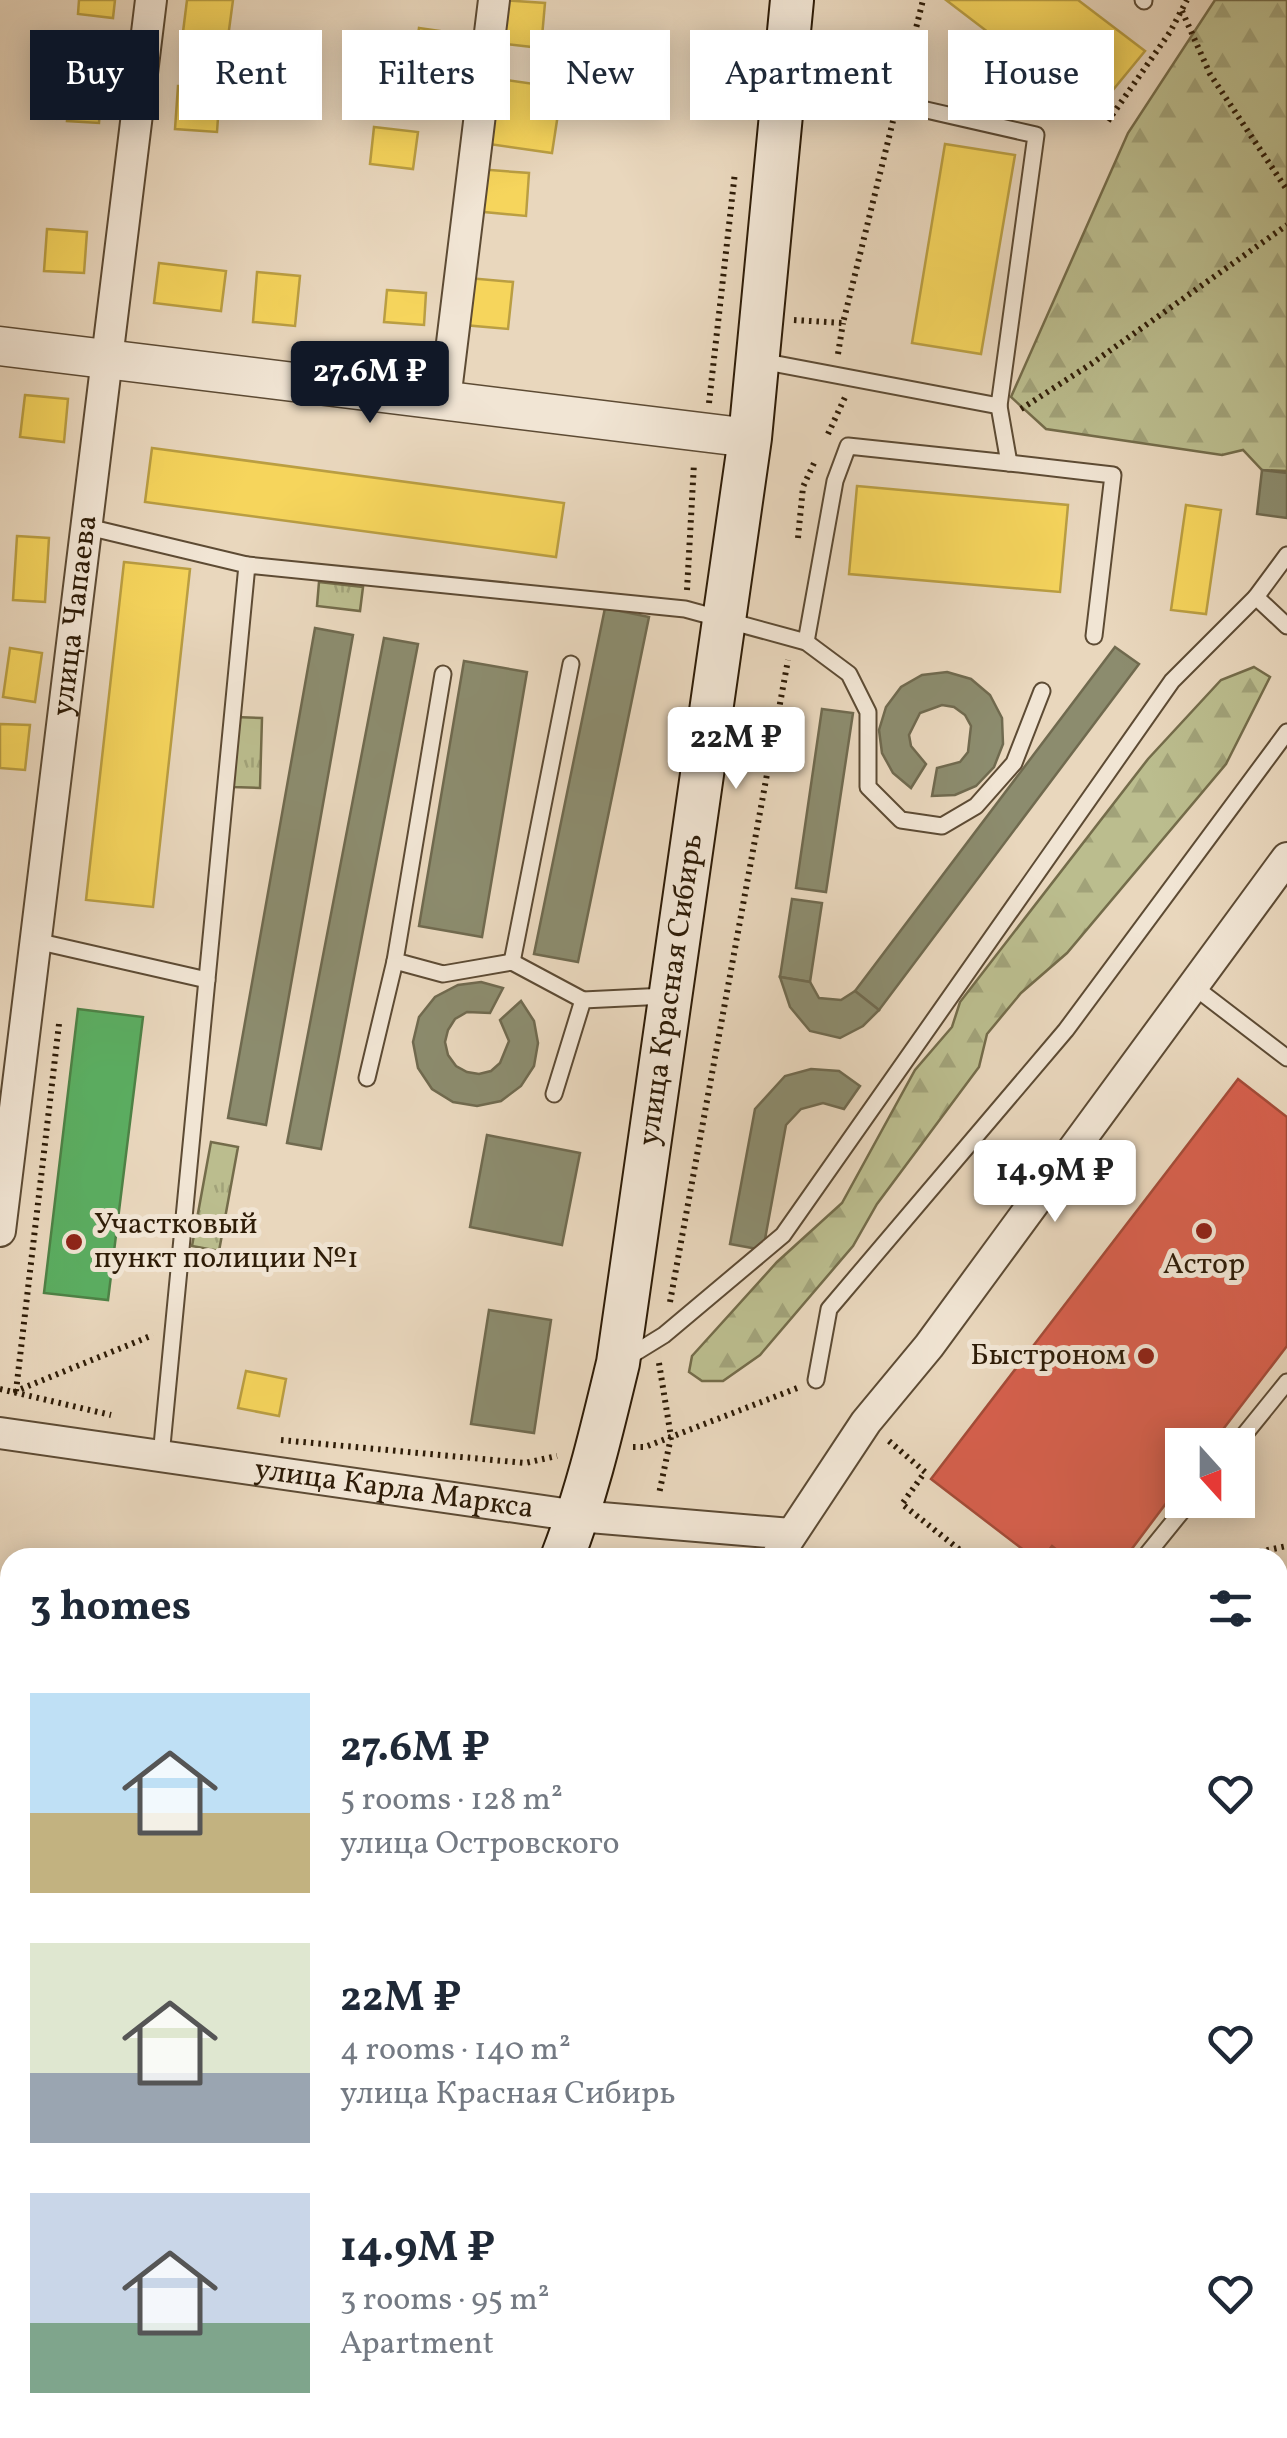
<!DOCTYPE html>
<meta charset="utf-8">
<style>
body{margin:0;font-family:Vollkorn,serif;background:#f6f6f7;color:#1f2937;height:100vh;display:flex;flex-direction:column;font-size:38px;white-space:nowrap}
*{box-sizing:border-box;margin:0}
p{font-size:32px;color:#747a83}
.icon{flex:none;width:55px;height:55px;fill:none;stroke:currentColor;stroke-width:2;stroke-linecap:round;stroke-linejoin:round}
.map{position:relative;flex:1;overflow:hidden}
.panel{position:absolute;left:0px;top:1548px;width:1288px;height:892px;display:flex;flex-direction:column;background:#fff;border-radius:30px 30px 0 0;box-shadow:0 5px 25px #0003}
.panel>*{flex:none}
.banner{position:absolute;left:30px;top:30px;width:1228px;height:90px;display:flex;gap:20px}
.needle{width:65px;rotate:159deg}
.fabs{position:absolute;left:1165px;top:1428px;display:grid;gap:20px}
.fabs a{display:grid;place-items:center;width:90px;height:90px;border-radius:0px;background:#fff;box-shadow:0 5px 25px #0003;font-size:50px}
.price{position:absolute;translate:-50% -85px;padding:0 22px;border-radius:10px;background:#fff;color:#222;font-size:32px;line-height:65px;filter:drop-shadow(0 2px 5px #0008)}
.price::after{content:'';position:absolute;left:50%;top:60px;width:30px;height:22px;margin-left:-15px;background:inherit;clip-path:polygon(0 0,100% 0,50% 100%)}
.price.current{background:#111827;color:#fff}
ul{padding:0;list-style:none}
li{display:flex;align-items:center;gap:30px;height:250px;padding:0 30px}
li span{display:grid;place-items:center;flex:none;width:280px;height:200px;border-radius:0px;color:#555}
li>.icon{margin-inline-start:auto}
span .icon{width:120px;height:120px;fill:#fffc;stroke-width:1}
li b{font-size:42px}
h2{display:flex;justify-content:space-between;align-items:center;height:120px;padding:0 30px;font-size:42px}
.pill{padding:0 35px;border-radius:0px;background:#fff;box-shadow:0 5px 25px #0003;font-size:35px;line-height:90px}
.pill.current{background:#111827;color:#fff}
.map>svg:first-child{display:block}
</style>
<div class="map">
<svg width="1287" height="2438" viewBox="0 0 1287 2438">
<defs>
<pattern id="grass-tufts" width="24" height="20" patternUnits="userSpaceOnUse" patternTransform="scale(2.5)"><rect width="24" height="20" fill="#bbbd8e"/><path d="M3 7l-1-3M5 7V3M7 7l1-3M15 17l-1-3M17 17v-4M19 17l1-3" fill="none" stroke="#a1a279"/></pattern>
<pattern id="forest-firs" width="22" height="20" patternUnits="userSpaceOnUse" patternTransform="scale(2.5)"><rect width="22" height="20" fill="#bbbd8e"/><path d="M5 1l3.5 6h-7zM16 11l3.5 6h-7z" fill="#a1a279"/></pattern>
</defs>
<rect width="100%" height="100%" fill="#e9d7bd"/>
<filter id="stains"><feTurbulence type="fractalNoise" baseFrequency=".002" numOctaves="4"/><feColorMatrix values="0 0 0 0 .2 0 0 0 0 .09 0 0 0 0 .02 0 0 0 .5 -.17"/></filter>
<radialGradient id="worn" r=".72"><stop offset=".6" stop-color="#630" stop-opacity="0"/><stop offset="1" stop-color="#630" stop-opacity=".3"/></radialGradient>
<g fill="url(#grass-tufts)" stroke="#746c4a" stroke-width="2.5">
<polygon points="319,582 363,587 360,611 317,606"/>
<polygon points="235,717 262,718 260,788 233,787"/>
<polygon points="211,1142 238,1147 219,1251 192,1246"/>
</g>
<g fill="url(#forest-firs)" stroke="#746c4a" stroke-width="2.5">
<polygon points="1215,0 1287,0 1287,471 1262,470 1243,450 1222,455 1046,429 1011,397 1128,133"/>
<polygon points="1254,667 1270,677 1226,764 1067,953 1021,993 987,1034 979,1067 877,1204 853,1246 760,1355 723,1381 702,1381 689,1372 692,1356 777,1262 842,1203 915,1070 952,1027 960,1002 1148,759 1221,680"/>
</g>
<g fill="#f6d55c" stroke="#ba9e42" stroke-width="2.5">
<polygon points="79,0 115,0 113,18 78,14"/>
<polygon points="187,0 233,0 227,45 182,40"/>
<polygon points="502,0 545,3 541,48 497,43"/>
<polygon points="946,0 1078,0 1145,51 1094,113"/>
<polygon points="419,28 461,34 455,77 413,71"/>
<polygon points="72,65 103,68 99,123 67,121"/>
<polygon points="492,78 562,88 552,153 482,143"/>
<polygon points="178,86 220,89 217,132 175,129"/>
<polygon points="374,127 418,132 413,169 370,164"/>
<polygon points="945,144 1015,155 981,354 912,343"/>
<polygon points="477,169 529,173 526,216 474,211"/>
<polygon points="47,229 87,232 84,273 44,271"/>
<polygon points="159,263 226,271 221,311 154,303"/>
<polygon points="257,272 300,276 295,326 253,322"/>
<polygon points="468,278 513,282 508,329 464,325"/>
<polygon points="387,290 426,293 424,325 384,322"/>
<polygon points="25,395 68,399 64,442 20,437"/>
<polygon points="152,448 564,503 556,557 145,502"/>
<polygon points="857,486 1068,505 1060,592 849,574"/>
<polygon points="1186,505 1221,510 1206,614 1171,610"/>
<polygon points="17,536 49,538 45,602 13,600"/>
<polygon points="124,562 190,569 153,907 86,900"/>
<polygon points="10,648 42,653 35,702 3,697"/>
<polygon points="0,724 30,725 25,770 0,768"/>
<polygon points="246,1371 286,1379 279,1416 238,1408"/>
<polygon points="1287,1711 1287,1821 1278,1831 1278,1722"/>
<polygon points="1287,1948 1287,2112 1278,2116 1278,1952"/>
<polygon points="1278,2253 1287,2254 1287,2322 1278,2321"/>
</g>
<g fill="#d6604d" stroke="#a44c38" stroke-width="2.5">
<polygon points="1238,1079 1287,1117 1287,1346 1211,1445 1182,1445 1182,1482 1125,1558 1067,1558 1052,1546 1043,1558 1034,1558 931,1479"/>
<polygon points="10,2095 10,2266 0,2281 0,2110"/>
</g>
<polygon fill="#5aae61" stroke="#4d8246" stroke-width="2.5" points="78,1009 143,1017 108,1300 44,1293"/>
<g fill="#8c8c6e" stroke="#706a4f" stroke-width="2.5">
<polygon points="1262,470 1287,473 1287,518 1257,514"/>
<polygon points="605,608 649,617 578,962 534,954"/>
<polygon points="315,628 353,635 266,1125 228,1118"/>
<polygon points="384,638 418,644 321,1149 287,1143"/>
<polygon points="1115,647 1139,664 879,1010 855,991"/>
<polygon points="464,661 527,672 482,937 419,926"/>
<polygon points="947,672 971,679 990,695 1002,718 1003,744 994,767 976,786 955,795 932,796 937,768 960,762 968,752 971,726 965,715 954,707 942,705 920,713 909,735 911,746 926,764 911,788 893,773 882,753 879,730 886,707 901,687 922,675"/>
<polygon points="822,709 853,713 826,892 796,888"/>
<polygon points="792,899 822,903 810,982 780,977"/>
<polygon points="780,977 810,982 819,998 841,1000 855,991 879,1010 863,1026 840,1038 810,1031 790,1007"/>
<polygon points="481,982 503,988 490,1013 467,1012 455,1019 448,1030 445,1042 448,1055 456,1066 467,1072 479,1074 491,1071 500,1063 509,1041 500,1020 521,1001 534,1021 538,1043 534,1066 521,1086 501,1101 477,1106 453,1102 432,1089 418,1068 413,1042 419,1017 435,997 458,985"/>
<polygon points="811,1069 839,1071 860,1086 844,1109 823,1103 801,1109 786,1125 763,1250 730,1244 755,1109 785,1076"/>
<polygon points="487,1135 580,1153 562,1245 470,1227"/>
<polygon points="489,1310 551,1320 534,1433 471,1424"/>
<polygon points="6,1624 10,1625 10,1686 0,1685 0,1656"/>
<polygon points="8,1848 10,1848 10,1892 0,1887"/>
<polygon points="10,1910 10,1955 0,1953"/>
</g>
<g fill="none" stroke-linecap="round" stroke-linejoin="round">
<defs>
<g id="service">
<polyline points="1143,0 1144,1"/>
<polyline points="761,361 999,406 1036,135 786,78"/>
<polyline points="1009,463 1113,475 1094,636"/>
<polyline points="88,527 247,565"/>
<polyline points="1256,597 1287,555"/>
<polyline points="806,642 835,481 848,446 1009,463 999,406"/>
<polyline points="443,674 395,961 443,974 512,962 583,1000"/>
<polyline points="36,941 207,980"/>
<polyline points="512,962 571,664"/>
<polyline points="1193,986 1287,1058"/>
<polyline points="367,1078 395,961"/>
<polyline points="554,1094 583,1000 666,996"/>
<polyline points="625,1359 664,1335 783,1235 1172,681 1256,597 1287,626"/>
<polyline points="816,1380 829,1309 1066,1030 1287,732"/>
<polyline points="1236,1445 1287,1382"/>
<polyline points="161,1456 247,565 685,609 806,642 849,674 868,712 868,787 901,820 942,826 976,806 1014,763 1042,691"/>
<polyline points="1144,1558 1191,1500"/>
<polyline points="1278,1861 1287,1852"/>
<polyline points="1278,2186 1278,2189"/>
<polyline points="1278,2378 1287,2379"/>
<polyline points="739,2438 744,2430"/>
</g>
<g id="minor">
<polyline points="445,400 494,0"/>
<path id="s1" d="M0 1231 151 0"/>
<path id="s2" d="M0 1433 578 1516 791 1534"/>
<polyline points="776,1558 866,1422 929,1346 1287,858"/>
</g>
<polyline id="tertiary" points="0,346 750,438"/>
<g id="secondary">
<path id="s3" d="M562 1558C587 1494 602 1429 618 1363L750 438 792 0"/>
<polyline points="4,2438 10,2429"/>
</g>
</defs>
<use href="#service" stroke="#5d4b34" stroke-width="19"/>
<use href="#minor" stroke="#5d4b34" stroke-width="34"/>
<use href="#tertiary" stroke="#5d4b34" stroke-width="41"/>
<use href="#secondary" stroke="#2e1c07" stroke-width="46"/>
<g stroke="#2e1c07" stroke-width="6" stroke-dasharray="2.5 5" stroke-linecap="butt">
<polyline points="1182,11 1210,74 1287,190"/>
<polyline points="902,85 923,0"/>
<polyline points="1108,121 1170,32 1187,0"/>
<polyline points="794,320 843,323 893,121"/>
<polyline points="838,354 843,323"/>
<polyline points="709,403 735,172"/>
<polyline points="1021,409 1091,364 1287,225"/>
<polyline points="828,434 846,395"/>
<polyline points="798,538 803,487 814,463"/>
<polyline points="687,590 694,463"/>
<polyline points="59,1024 16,1391 153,1335"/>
<polyline points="670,1302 788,660"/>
<polyline points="659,1363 671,1437 659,1494"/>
<polyline points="0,1389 111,1415"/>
<polyline points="281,1440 525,1463 557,1456"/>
<polyline points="889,1441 925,1472 902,1504 970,1558"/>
<polyline points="633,1447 645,1447 800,1387"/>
<polyline points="1230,1558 1287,1546"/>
<polyline points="1278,1948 1287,1944"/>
<polyline points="285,2430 367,2438"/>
<polyline points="167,2438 171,2430"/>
<polyline points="1075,2438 1075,2430"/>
</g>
<use href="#service" stroke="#f1e5d4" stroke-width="15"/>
<use href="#minor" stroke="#f1e5d4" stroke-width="30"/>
<use href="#tertiary" stroke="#f1e5d4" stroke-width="38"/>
<use href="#secondary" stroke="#f1e5d4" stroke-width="42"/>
<defs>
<g id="rail">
<polyline points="1278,1587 1287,1577"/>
<polyline points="528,2438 539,2430"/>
</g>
</defs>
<use href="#rail" stroke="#2e1c07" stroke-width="11"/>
<use href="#rail" stroke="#f1e5d4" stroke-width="8" stroke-dasharray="22" stroke-linecap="butt"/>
</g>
<g fill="#8f2418" stroke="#f1e5d4" stroke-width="4">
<circle cx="1204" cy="1231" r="10"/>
<circle cx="74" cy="1242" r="10"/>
<circle cx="1146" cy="1356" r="10"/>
</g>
<g text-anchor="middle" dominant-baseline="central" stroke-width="10" stroke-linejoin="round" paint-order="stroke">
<g font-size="30" fill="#2e1c07" stroke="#f1e5d4">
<text stroke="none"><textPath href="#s1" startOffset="620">улица Чапаева</textPath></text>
<text stroke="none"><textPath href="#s3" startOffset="580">улица Красная Сибирь</textPath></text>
<text stroke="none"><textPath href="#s2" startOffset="398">улица Карла Маркса</textPath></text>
</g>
<g font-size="30" fill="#2e1c07" stroke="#f1e5d4" text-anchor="start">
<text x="94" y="1225">Участковый<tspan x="94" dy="34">пункт полиции №1</tspan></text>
<text x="1204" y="1265" text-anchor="middle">Астор</text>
<text x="1126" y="1356" text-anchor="end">Быстроном</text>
</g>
</g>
<rect width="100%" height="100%" filter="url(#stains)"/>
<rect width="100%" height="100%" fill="url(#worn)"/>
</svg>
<div class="fabs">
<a><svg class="needle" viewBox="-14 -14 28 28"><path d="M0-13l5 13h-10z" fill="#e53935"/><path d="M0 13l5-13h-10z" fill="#747a83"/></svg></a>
</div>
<b class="price current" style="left:370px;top:426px">27.6M ₽</b>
<b class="price" style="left:736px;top:792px">22M ₽</b>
<b class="price" style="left:1055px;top:1225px">14.9M ₽</b>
<div class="banner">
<a class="pill current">Buy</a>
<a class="pill">Rent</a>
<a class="pill">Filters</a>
<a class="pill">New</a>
<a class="pill">Apartment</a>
<a class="pill">House</a>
</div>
<section class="panel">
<h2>3 homes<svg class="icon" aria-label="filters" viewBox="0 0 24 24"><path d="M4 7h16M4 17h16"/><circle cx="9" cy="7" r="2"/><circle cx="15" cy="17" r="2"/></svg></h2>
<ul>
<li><span style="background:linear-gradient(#bfe0f5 60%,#c2b280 0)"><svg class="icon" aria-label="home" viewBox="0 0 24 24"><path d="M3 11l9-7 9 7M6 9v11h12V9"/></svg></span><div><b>27.6M ₽</b><p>5 rooms · 128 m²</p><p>улица Островского</p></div><svg class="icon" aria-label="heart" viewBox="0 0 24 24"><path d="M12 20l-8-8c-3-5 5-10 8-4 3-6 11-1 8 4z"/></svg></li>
<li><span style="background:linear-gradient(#dfe7d0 65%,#9aa5b1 0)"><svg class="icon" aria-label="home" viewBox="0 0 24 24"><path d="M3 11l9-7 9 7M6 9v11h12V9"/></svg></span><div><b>22M ₽</b><p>4 rooms · 140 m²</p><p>улица Красная Сибирь</p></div><svg class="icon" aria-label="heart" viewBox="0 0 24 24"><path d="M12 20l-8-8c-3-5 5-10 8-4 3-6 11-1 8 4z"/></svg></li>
<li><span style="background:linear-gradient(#c9d6e8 65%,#7fa58c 0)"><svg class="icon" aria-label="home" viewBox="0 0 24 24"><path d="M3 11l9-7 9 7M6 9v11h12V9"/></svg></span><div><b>14.9M ₽</b><p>3 rooms · 95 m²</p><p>Apartment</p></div><svg class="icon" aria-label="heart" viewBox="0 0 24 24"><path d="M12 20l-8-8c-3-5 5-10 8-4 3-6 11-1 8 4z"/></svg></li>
</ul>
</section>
</div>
